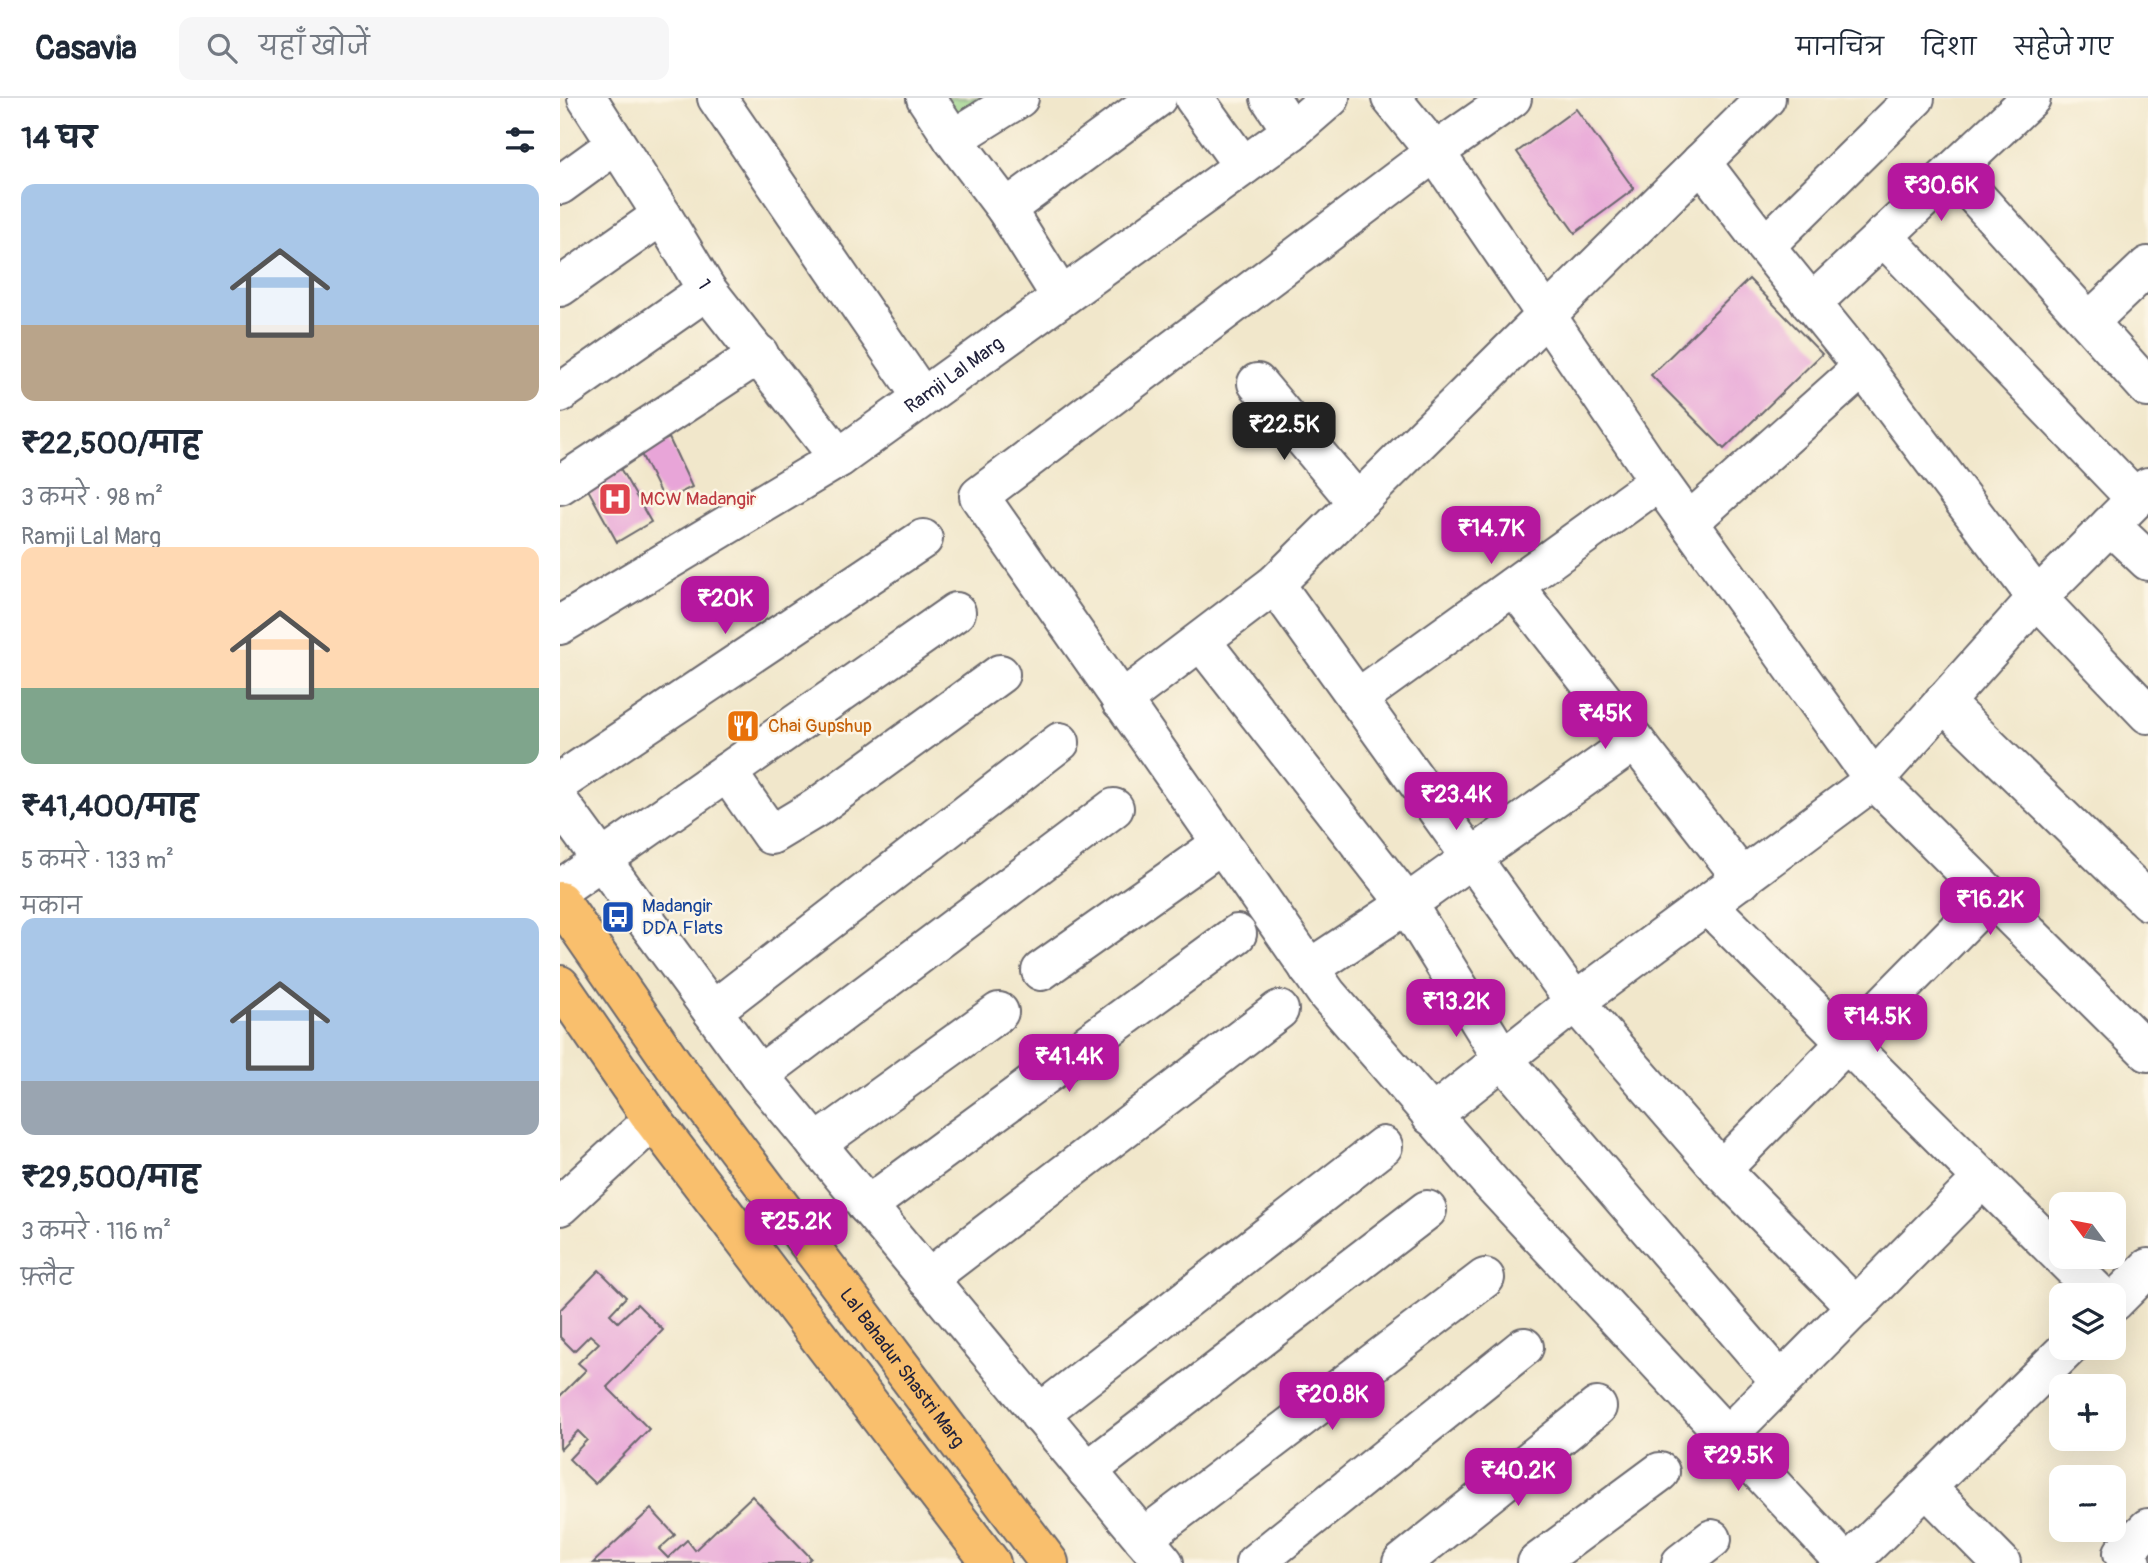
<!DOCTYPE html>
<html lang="hi">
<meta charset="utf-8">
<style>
body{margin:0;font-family:Pangolin,"Playpen Sans Deva",sans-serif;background:#f6f6f7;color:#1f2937;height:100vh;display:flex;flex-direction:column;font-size:26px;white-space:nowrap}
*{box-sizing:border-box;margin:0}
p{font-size:23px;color:#747a83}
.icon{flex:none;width:38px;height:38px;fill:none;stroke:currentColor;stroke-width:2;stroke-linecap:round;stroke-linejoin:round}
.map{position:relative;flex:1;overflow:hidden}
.side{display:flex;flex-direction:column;background:#fff;width:560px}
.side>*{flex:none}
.needle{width:46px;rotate:302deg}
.fabs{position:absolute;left:1489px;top:1094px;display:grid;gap:14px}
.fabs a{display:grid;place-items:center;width:77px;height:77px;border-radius:14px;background:#fff;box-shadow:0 7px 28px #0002;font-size:35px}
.price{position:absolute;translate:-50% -60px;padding:0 16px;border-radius:14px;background:#b5179e;color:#fff;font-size:23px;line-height:46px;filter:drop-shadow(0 2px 4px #0008)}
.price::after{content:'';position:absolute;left:50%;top:42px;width:21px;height:16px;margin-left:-10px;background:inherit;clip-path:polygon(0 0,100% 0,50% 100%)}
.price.on{background:#222;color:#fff}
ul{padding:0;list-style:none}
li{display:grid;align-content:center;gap:14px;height:371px;padding:0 21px}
li span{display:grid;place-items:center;height:217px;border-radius:14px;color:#555}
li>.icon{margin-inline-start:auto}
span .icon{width:126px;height:126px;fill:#fffc;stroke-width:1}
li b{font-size:30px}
h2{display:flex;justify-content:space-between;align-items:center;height:84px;padding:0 21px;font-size:30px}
header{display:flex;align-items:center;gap:42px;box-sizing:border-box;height:98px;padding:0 35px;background:#fff;border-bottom:2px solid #e0e1e3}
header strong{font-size:33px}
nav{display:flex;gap:38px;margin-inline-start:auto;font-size:24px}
.search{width:490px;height:63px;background:#f6f6f7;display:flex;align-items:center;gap:18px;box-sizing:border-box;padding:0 24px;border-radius:14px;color:#747a83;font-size:26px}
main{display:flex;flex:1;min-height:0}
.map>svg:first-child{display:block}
</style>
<header>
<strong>Casavia</strong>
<div class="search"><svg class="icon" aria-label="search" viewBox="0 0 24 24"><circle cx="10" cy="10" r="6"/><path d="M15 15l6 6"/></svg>यहाँ खोजें</div>
<nav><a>मानचित्र</a><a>दिशा</a><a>सहेजे गए</a></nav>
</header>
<main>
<section class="side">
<h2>14 घर<svg class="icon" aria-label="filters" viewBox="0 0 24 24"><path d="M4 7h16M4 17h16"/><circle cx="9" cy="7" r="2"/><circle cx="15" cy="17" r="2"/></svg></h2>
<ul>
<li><span style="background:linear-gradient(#a9c7e8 65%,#b9a48a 0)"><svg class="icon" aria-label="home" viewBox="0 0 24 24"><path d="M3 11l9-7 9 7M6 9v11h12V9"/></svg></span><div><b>₹22,500/माह</b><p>3 कमरे · 98 m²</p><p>Ramji Lal Marg</p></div></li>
<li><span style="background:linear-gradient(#ffd9b3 65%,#7fa58c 0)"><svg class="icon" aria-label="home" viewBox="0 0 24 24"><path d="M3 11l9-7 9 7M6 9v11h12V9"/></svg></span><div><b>₹41,400/माह</b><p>5 कमरे · 133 m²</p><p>मकान</p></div></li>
<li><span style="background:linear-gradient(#a9c7e8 75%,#9aa5b1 0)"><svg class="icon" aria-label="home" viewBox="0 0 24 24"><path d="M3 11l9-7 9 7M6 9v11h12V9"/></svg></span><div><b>₹29,500/माह</b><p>3 कमरे · 116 m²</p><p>फ़्लैट</p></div></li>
</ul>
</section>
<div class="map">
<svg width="1588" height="1465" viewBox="0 0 1588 1465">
<rect width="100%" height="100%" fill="#fcf5e5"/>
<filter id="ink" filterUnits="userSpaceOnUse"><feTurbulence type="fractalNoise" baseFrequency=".0143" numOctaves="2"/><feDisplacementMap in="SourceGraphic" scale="14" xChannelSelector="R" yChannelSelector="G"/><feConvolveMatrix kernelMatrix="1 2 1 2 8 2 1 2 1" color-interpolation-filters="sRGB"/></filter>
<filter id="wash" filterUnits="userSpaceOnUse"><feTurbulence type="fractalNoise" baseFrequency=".00686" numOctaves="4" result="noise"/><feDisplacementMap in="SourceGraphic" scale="28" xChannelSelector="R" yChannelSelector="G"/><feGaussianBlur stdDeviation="1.57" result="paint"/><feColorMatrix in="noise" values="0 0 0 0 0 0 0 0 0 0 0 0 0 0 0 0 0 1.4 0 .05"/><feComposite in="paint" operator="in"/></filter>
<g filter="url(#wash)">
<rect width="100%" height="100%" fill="#f1e7cb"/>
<polygon fill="#96d287" stroke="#5c7a61" stroke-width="2" points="382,0 446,0 402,30"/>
<g id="blocks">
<g fill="#e8a5d8">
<polygon points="1016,11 1074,91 1015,135 957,54"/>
<polygon points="1189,181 1262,256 1164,351 1091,277"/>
<polygon points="109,340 132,389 104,403 80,354"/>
<polygon points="53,358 91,424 57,444 20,377"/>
<polygon points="39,1172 66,1199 50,1216 58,1224 77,1206 103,1232 47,1289 89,1331 35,1386 9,1361 27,1342 18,1333 1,1351 0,1349 0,1298 26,1272 18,1265 39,1245 30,1237 14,1253 0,1239 0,1212"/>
<polygon points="192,1398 251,1460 246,1465 33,1465 91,1411 115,1437 99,1451 108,1460 127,1442 135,1452"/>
</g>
</g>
</g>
<g filter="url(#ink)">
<use href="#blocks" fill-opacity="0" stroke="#6a676d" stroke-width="2"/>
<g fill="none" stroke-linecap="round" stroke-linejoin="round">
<defs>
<g id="minor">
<path id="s1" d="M27 0 102 117 147 192 279 360"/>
<polyline points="157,0 362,299"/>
<polyline points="366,0 393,41 446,111 501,199"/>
<polyline points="634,0 683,68"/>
<polyline points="710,0 732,33"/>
<polyline points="831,0 875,54 1099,383 1314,682 1588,954"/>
<polyline points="952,0 875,54 419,398 767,896 932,1086 1285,1465"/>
<polyline points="393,41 459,0"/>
<polyline points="1141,64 1205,148 1303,269 1477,500 1588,616"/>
<polyline points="1393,73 1588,290"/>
<polyline points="0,87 55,47"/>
<polyline points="446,111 597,0"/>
<polyline points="1323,138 1576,401"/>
<polyline points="1205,148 1355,0"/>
<polyline points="0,189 102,117"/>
<polyline points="1251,206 1471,0"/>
<polyline points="1529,224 1588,168"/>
<polyline points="697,285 797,404"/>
<polyline points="0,295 147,192"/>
<polyline points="0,387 199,256"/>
<polyline points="1129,424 1303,269"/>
<polyline points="1550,427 1588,463"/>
<polyline points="715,486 1015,904 1161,1072 1296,1209"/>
<polyline points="954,488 1183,781"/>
<path id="s2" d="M0 527 279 360 732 33 770 0"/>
<polyline points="641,543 847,806 943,961 1220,1283"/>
<polyline points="797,601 1099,383"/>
<polyline points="561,603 715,486 1206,0"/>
<polyline points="1383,604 1588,803"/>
<polyline points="167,674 211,737 256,710 440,576"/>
<polyline points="0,684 363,441"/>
<polyline points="0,705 199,977 604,1465"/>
<polyline points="0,791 396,514"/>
<polyline points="1148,807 1540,1197"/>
<polyline points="749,871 847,806 1075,643"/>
<polyline points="481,873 661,746"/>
<polyline points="152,913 500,644"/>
<polyline points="199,977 554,710"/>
<polyline points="871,1018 1015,904 1314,682 1477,500 1588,389"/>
<polyline points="256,1046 439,914"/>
<polyline points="1161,1072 1431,798"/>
<polyline points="0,1108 93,1022"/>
<polyline points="307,1108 677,836"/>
<polyline points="367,1181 719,912"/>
<polyline points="1554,1204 1588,1170"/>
<polyline points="479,1316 823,1048"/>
<polyline points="1166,1339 1423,1080"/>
<polyline points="527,1373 867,1112"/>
<polyline points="1366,1389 1441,1465"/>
<polyline points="583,1440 925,1180"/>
<polyline points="695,1465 964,1249"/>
<polyline points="842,1465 1037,1309"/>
<polyline points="977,1465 1100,1374"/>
<polyline points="1121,1465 1152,1441"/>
<polyline points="1289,1465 1508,1250"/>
<polyline points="1572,1465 1563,1455 1588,1430"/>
</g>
<g id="major">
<path id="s3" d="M0 803 113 966 489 1465"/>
<polyline points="0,887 93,1022 431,1465"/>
</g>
</defs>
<use href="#minor" stroke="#6a676d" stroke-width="42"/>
<use href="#major" stroke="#6a676d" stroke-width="42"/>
<use href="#minor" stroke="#fff" stroke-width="38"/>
<use href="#major" stroke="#f9bf6d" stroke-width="38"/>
</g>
</g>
<defs>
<symbol id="hospital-square" viewBox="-11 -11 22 22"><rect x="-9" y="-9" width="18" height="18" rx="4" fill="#e0444e" stroke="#fcf5e5"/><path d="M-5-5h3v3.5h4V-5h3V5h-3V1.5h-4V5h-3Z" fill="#fff"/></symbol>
<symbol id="restaurant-square" viewBox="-11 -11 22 22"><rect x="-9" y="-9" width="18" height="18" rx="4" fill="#e8710a" stroke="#fcf5e5"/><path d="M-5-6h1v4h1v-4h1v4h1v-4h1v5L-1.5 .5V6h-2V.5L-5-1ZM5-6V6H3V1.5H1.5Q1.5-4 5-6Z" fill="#fff"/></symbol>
<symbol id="bus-square" viewBox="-11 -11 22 22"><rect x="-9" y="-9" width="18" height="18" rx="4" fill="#1a4fb4" stroke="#fcf5e5"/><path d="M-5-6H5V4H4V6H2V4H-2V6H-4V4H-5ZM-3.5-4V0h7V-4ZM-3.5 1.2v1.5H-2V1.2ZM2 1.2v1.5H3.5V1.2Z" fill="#fff"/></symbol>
</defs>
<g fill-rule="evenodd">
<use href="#hospital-square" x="36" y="382" width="38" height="38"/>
<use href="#restaurant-square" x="164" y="609" width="38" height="38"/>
<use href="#bus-square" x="39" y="800" width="38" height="38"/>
</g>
<g text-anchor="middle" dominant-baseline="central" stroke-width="5" stroke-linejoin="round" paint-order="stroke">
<g font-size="19" fill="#22223b" stroke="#fcf5e5">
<text stroke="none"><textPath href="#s1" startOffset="220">1</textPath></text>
<text stroke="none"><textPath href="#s2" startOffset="467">Ramji Lal Marg</textPath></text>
<text stroke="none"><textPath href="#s3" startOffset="579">Lal Bahadur Shastri Marg</textPath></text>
</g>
<g font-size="19" fill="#be3a42" stroke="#fcf5e5" text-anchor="start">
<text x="80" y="401">MCW Madangir</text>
</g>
<g font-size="19" fill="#c56008" stroke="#fcf5e5" text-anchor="start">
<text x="208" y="628">Chai Gupshup</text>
</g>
<g font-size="19" fill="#164399" stroke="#fcf5e5" text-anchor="start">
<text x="82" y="808">Madangir<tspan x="82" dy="22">DDA Flats</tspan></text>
</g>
</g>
</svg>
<div class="fabs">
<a><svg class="needle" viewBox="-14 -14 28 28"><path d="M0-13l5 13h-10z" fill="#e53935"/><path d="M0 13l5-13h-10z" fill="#747a83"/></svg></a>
<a><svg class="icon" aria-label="layers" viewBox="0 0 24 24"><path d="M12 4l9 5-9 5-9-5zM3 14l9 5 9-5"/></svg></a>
<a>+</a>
<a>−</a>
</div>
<b class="price" style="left:1381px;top:125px">₹30.6K</b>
<b class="price on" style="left:724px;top:364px">₹22.5K</b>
<b class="price" style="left:931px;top:468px">₹14.7K</b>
<b class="price" style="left:165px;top:538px">₹20K</b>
<b class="price" style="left:1045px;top:653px">₹45K</b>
<b class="price" style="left:896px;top:734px">₹23.4K</b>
<b class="price" style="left:1430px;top:839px">₹16.2K</b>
<b class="price" style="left:896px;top:941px">₹13.2K</b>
<b class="price" style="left:1317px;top:956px">₹14.5K</b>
<b class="price" style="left:509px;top:996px">₹41.4K</b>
<b class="price" style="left:236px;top:1161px">₹25.2K</b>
<b class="price" style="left:772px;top:1334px">₹20.8K</b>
<b class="price" style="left:1178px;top:1395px">₹29.5K</b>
<b class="price" style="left:958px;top:1410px">₹40.2K</b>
</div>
</main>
